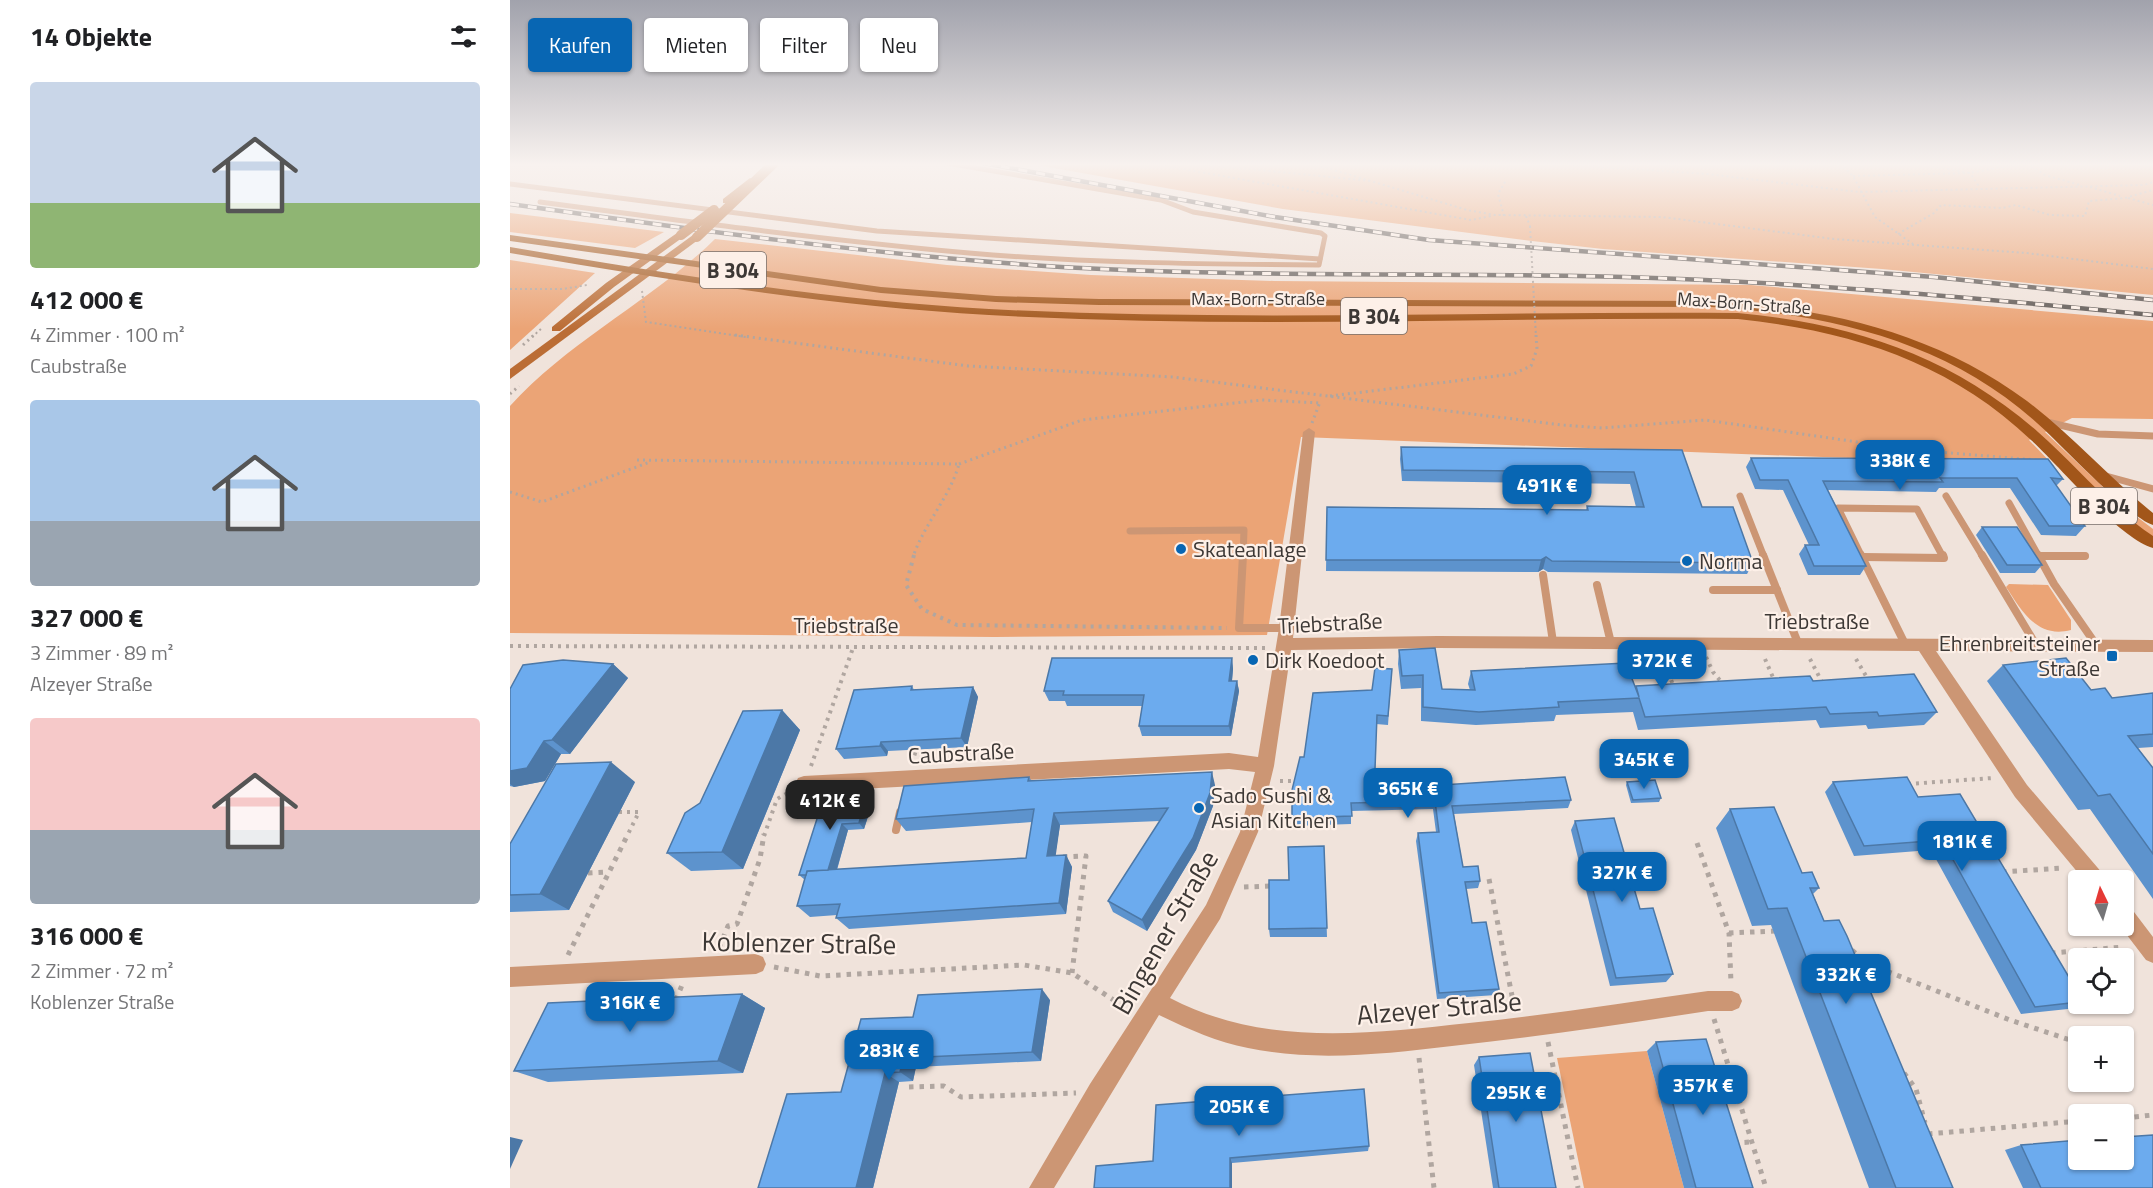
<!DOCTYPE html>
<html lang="de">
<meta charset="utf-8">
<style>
body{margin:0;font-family:"Titillium Web",sans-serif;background:#f6f6f6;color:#202124;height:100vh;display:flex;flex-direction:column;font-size:22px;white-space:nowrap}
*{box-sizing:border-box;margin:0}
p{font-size:20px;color:#757577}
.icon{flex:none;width:33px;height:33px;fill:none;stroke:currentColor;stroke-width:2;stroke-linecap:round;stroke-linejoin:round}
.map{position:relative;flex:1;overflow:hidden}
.details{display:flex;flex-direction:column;background:#fff;width:510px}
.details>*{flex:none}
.guide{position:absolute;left:18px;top:18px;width:570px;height:54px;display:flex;gap:12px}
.needle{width:39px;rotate:355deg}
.controls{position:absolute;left:1558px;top:870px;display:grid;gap:12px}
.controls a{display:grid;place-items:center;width:66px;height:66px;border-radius:6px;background:#fff;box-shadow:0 2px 4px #0004;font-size:30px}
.price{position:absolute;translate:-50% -51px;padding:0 14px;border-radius:12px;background:#0866b3;color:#fff;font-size:20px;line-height:39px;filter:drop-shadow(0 2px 3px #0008)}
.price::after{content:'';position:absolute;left:50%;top:36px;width:18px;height:14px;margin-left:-9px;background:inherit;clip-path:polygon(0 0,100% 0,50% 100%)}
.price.current{background:#222;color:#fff}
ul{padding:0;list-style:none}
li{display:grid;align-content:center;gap:12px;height:318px;padding:0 30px}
li span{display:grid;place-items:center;height:186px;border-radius:6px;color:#555}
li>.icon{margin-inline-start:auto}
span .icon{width:108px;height:108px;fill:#fffc;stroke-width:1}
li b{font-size:26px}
h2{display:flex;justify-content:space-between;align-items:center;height:72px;padding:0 30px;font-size:26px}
.tag{padding:0 21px;border-radius:6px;background:#fff;box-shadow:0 2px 4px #0004;font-size:21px;line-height:54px}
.tag.current{background:#0866b3;color:#fff}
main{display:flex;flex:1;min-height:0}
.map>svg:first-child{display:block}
</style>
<main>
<section class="details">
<h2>14 Objekte<svg class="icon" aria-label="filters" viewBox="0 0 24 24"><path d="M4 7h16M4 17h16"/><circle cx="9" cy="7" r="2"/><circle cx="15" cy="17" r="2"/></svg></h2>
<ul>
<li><span style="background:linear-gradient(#c9d6e8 65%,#8fb573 0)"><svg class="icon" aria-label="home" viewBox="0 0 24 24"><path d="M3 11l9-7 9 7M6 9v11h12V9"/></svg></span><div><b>412 000 €</b><p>4 Zimmer · 100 m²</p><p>Caubstraße</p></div></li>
<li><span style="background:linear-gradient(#a9c7e8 65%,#9aa5b1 0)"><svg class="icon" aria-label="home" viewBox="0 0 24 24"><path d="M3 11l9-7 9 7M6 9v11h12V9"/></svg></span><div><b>327 000 €</b><p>3 Zimmer · 89 m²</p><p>Alzeyer Straße</p></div></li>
<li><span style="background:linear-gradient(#f6c9c9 60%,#9aa5b1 0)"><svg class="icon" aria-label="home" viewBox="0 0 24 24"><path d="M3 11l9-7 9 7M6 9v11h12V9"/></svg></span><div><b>316 000 €</b><p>2 Zimmer · 72 m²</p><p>Koblenzer Straße</p></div></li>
</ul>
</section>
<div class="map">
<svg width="1643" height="1188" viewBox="0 0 1643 1188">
<rect width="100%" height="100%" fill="#f0e3db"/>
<g fill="#eba476">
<polygon points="516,163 1643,163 1643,295 1372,269 1093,249 1022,241 773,209"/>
<polygon points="0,213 154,232 125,248 0,232"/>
<path d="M205 239 437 265 581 275 764 281 1241 285 1643 321V419L1562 418 1535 432 1614 507 1643 529V538L1618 520 1529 434 1519 440 1544 466 791 437 757 635 485 637 0 633V406C60 340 143 300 205 239Z"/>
<polygon points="0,260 85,273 0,350"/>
<path d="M1499 584 1538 585 1561 620V630C1527 639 1512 611 1496 587Z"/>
<polygon points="1137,1051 1174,1188 1074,1188 1047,1058"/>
</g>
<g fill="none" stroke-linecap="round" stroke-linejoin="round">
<g stroke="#b0a6a0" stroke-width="2" stroke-dasharray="2 3" stroke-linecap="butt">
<polyline points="639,163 961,220 981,216"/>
<polyline points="679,163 860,181"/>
<polyline points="801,163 957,210 985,215 1152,217 1324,239 1516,253 1643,269"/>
<polyline points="1037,163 1197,174 1349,192 1634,185 1643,182"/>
<polyline points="1330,163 1343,176 1365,217 1403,244"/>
<polyline points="1408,163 1460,173 1513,163"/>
<polyline points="1517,163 1535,175 1570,185"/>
<polyline points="1343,176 1460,173 1470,188"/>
<polyline points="1580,187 1610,196"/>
<polyline points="1618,198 1643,205"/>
<polyline points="994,216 988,194 996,180"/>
<polyline points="1016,216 1020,226"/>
<polyline points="1388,234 1424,213 1431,205 1492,208 1506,205 1540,215 1575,216 1579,201 1615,198 1643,190"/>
<polyline points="0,289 53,289 77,285"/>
<polyline points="132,291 136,322 236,337"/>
<polyline points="22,337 32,328"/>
</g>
<g stroke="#b0a6a0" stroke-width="3" stroke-dasharray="2 4" stroke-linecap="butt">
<polyline points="225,335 458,366 663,377 1052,425 1092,428 1195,420 1403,450 1527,460"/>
<polyline points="13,345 24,335"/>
<polyline points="0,394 9,386"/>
<polyline points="820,396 1003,374 1021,366 1027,349"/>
<polyline points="802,423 810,402"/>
<path d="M127 460 449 464C440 497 414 524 403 557"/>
<polyline points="449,464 572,420 752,400 810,403"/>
<polyline points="0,492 32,502 140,462"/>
</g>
<g stroke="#b0a6a0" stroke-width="4" stroke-dasharray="3 5" stroke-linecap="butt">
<polyline points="404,555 396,585 412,609 447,625 717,628"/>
<polyline points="0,646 758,648"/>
<polyline points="1196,657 1203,672 1214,685"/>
<polyline points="1152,658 1164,687"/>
<polyline points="1255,659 1265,682"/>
<polyline points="1300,659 1313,684"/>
<polyline points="1346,659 1359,681"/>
<polyline points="402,763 407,747"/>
<polyline points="301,766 343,648"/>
<polyline points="770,781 787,781"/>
<polyline points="1398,784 1483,778"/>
<polyline points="109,812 129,812 117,836"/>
<polyline points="254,836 267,799 281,791"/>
</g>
<g stroke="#b0a6a0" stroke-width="5" stroke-dasharray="4.5 6" stroke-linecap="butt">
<polyline points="1187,843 1219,933 1221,983"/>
<polyline points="553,857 576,856 562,973"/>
<polyline points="1492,872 1553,868"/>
<polyline points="78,873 98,872"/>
<polyline points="979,879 1005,1011"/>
<polyline points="734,887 763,886"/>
<polyline points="1219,933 1266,931"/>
<polyline points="209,948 218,926 227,924 250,859 254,834"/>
<polyline points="1342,950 1356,963 1500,1020 1569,1043"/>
<polyline points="1541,953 1614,947"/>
<polyline points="58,955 118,834"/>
<polyline points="264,967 310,976 514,965 562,973 619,1010"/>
<polyline points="166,1000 172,985"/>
<polyline points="1204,1019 1256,1188"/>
<polyline points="1038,1042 1068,1188"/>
<polyline points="1614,1045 1618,1045"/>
<polyline points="909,1058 924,1188"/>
<polyline points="1394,1073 1406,1089 1415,1123"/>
<polyline points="1204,1077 1221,1076"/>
<polyline points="399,1087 434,1086 451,1097 566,1093"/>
<polyline points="1614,1118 1643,1115"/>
<polyline points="1418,1134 1569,1121"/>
<polyline points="1224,1143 1241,1142"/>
</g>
<g stroke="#cc9674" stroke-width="5">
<polyline points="0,184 367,231 810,259"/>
<path d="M30 202C173 221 316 240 459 253 575 263 692 264 809 265L815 236 811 233 683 212 651 200 437 163"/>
</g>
<g stroke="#cc9674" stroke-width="7">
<polyline points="1537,422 1588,434 1643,436"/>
<polyline points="1596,476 1643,489"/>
<polyline points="1230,496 1254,557"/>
<polyline points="1436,496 1473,557"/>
<polyline points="1499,503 1529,557"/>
<polyline points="620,531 734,530 733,557"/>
<polyline points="1530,556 1575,556"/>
<polyline points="1352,557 1328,508 1407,509 1433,557"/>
</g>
<g stroke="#cc9674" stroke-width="8">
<polyline points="733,555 729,628 777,628"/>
<polyline points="1253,555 1288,643"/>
<polyline points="1351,555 1395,644"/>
<polyline points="1472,555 1526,645"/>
<polyline points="1528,555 1544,584 1587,646"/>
<polyline points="1530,556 1575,556"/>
<polyline points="1353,557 1434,558 1433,555"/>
<polyline points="1033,575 1043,642"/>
<polyline points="1087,585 1101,643"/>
<polyline points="1203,590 1267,590"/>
<polyline points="386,830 390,812"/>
</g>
<g fill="#cc9674" fill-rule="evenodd">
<path d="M799 428 805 432 783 638 928 636 1643 640V652L1426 651 1517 785 1593 874 1595 880H1574L1505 797 1409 651 928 648 781 650 764 766 748 832 710 919 660 998C754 1047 857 1034 959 1023 1039 1015 1118 1002 1198 991H1222L1229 994 1232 1001 1229 1008 1222 1011H1198C1113 1024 1027 1037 942 1046 874 1054 805 1062 738 1048 707 1042 678 1029 649 1015L544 1188H519L580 1084 696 905 730 832 745 772 719 769 294 792 288 790 285 784 288 778 294 776 719 753 748 757 769 628 793 432Z"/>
<polygon points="1614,905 1621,908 1643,937 1643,963 1636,960 1610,926 1614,926"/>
<polygon points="246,954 253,957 256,964 253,971 246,974 0,987 0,967"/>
</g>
<g fill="#bb6d35" fill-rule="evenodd">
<polygon points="240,178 245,181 243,183 219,203 213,203 213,199"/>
<polygon points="167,233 176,235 104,287 50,331 42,331 42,327 96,283"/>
<polygon points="183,235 192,237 0,379 0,369"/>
</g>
<g fill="#a2561a" fill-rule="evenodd">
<path d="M0 235 371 287 486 296 589 299 1202 301C1316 308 1424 332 1517 401 1562 435 1599 478 1643 513V525C1619 518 1550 443 1527 423 1436 341 1321 315 1202 307L589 305 486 302 371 293 0 241Z"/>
<path d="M0 247C159 274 318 300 479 309 728 322 978 311 1228 313 1343 324 1440 355 1528 432 1567 466 1599 507 1643 536V548C1607 537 1551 467 1521 440 1438 361 1340 331 1228 319 978 317 728 329 479 315 318 306 159 280 0 253Z"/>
</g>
<defs>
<g id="rail">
<polyline points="473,163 765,217 919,240 1424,277 1643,300"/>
<path d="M0 204C178 229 356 254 535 266 728 278 921 272 1114 277 1291 282 1467 298 1643 315"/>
</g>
</defs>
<use href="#rail" stroke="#615a56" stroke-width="4.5"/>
<use href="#rail" stroke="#fdf0e8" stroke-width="3" stroke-dasharray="9" stroke-linecap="butt"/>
<polyline stroke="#b0a6a0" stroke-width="2" stroke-dasharray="2 3" stroke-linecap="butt" points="1020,226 1026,337"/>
<polyline stroke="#b0a6a0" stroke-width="3" stroke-dasharray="2 4" stroke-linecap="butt" points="1026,335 1027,349"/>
<g stroke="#bb6d35" stroke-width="10">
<polyline points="171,235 204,210"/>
<polyline points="187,237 264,163"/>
</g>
</g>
<g fill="#5d93cd">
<polygon points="891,447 1172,450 1192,507 1243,563 1237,574 1038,572 1033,569 1028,572 816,571 817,507 1076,510 1077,506 1126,507 1120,484 892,481 890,459"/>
<polygon points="1241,458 1553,479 1546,486 1575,526 1566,536 1531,535 1500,488 1429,488 1426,492 1318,490 1356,566 1350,575 1298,575 1289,554 1295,545 1299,545 1273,490 1245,489 1236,467"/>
<polygon points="1472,527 1532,565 1525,573 1490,573 1466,535"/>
<polygon points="889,650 932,689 960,690 958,684 961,671 1125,687 1126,686 1303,681 1427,712 1414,725 1358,729 1356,725 1310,728 1306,720 1128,730 1123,712 1046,715 1044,721 966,725 911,721 911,688 891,689 888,664"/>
<polygon points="722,658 723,669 722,681 727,681 729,691 721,736 632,736 629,726 632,706 557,706 555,701 539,701 534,691"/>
<polygon points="103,664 118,678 60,754 51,754 35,781 4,787 0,786 0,689"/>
<polygon points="1493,665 1581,690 1602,698 1643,693 1643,747 1628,748 1643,768 1643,899 1580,809 1568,810 1477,681"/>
<polygon points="882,669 878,725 866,724 865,769 886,788 1061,800 1058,808 944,814 953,867 970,881 968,888 956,889 962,923 989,989 986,995 927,999 906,841 908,833 926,832 923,809 841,811 841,824 783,826 782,818 794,757"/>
<polygon points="402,686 404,690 463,687 468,697 457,747 378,751 377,756 334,759 326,749"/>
<polygon points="272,710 290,730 233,869 181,871 157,853 190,803"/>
<polygon points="519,777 521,780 705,785 703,806 686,850 637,931 603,912 598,901 650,821 550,825 545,856 556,855 562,867 556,914 339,929 326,918 327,915 300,917 287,906 295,880 289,875 313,800 356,797 362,804 354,829 338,830 327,870 516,858 522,822 396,831 386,819"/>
<polygon points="125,782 59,910 0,912 0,844"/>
<polygon points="1117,782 1151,798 1149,802 1121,803 1116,785"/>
<polygon points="1323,782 1408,797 1569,1004 1570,1004 1558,1009 1511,1014 1421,850 1344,856 1315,792"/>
<polygon points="1220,809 1309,888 1303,894 1314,921 1443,1188 1359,1188 1261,925 1242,926 1206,828"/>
<polygon points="1065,821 1115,856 1132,870 1126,879 1121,879 1130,909 1163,974 1156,982 1100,986 1061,830"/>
<polygon points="814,846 817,937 760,937 759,929 779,880"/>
<polygon points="232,994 255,1008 233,1073 38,1082 4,1071"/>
<polygon points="540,1000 531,1061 406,1067 403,1081 389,1082 363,1188 248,1188 331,1092 403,1017"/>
<polygon points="1146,1042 1243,1188 1174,1188 1137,1051"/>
<polygon points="969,1057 1046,1188 983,1188 964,1065"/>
<polygon points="1511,1145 1643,1188 1513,1188 1495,1150"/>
<polygon points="859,1146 858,1151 722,1163 586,1166"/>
</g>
<g fill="#4c78a7">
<polygon points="1036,557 1033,569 1028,572 1031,560"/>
<polygon points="722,658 723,669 721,691 719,681"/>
<polygon points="103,664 118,678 60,754 42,740"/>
<polygon points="727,681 729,691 721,736 719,726"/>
<polygon points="463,687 468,697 457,747 451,738"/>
<polygon points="272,710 290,730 233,869 212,852"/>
<polygon points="34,741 51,754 35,781 4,787 0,784 0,771"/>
<polygon points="371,742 378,751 377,756 370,746"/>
<polygon points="101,762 125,782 59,910 30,894"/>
<polygon points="702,772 705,785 703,806 686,850 637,931 632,920"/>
<polygon points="356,797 362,804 354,829 349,823"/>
<polygon points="544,813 550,825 544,868 537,856"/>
<polygon points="332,824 338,830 324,879 317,873"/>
<polygon points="556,855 562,867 556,914 549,903"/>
<polygon points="532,989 540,1000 531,1061 522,1052"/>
<polygon points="232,994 255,1008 233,1073 208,1061"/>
<polygon points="393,1058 406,1067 403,1081 390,1072"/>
<polygon points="375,1073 389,1082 363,1188 346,1188"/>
<polygon points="0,1137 13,1140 0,1169"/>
<polygon points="720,1158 722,1163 722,1188 720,1188"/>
</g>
<g fill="#6cabee" stroke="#4c78a7" stroke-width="1.5">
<polygon points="891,447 1172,450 1192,507 1223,507 1243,563 1042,561 1036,557 1031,560 816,560 817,507 1078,510 1077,506 1134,507 1124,472 893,470"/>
<polygon points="1241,458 1538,459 1553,479 1541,478 1575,526 1539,526 1507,478 1430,478 1433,482 1313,481 1356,566 1304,566 1295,545 1309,545 1278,480 1250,480"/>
<polygon points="1472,527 1507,527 1532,565 1497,565"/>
<polygon points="925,648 932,689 965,690 961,671 1116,663 1129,697 1126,686 1300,676 1303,681 1404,674 1427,712 1369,716 1367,712 1320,714 1316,707 1135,717 1129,698 1048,702 1049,707 969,712 913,707 913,675 892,676 889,650"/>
<polygon points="542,658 722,658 719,681 727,681 719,726 629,726 634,695 553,695 554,691 534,691"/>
<polygon points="1556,658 1581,690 1595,688 1602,698 1643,693 1643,734 1618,736 1643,768 1643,854 1600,794 1588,796 1493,665"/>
<polygon points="53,660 103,664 42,740 34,741 17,768 0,771 0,689 13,665"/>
<polygon points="865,668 882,669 878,716 867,715 865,769 885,769 886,788 1055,777 1061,800 942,806 953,867 968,866 970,881 955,882 962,923 976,922 989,989 929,993 908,833 929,832 925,801 841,803 842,816 782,818 782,790 790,757 794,757 803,693 862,690"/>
<polygon points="402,686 401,690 463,687 451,738 371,742 370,746 326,749 344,690"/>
<polygon points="272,710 212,852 157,853 175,813 190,803 233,711"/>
<polygon points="101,762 30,894 0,895 0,844 46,764"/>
<polygon points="702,772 700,793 683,838 632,920 598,901 658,808 544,813 537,856 556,855 549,903 326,918 330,904 287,906 297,871 516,858 524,809 386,819 394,786 519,777 518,781"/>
<polygon points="1397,777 1408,797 1450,794 1569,994 1569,1002 1525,1007 1432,840 1354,846 1323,782"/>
<polygon points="1145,780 1151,798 1123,800 1117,782"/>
<polygon points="356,797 349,823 332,824 318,870 297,871 296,875 289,875 313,800"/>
<polygon points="1264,807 1292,873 1302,872 1309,888 1300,888 1314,921 1329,920 1337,936 1443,1188 1386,1188 1277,908 1258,909 1220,809"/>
<polygon points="1104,818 1115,856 1128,855 1132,870 1119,871 1130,909 1143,908 1163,974 1106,978 1065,821"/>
<polygon points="814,846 817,928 759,929 759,880 779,880 778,847"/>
<polygon points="532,989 522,1052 393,1058 390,1072 375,1073 346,1188 248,1188 277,1094 331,1092 351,1019 403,1017 408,995"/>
<polygon points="232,994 208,1061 4,1071 38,1003"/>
<polygon points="1196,1039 1243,1188 1186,1188 1146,1042"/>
<polygon points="1020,1053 1046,1188 989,1188 969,1057"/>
<polygon points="854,1089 859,1146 720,1158 720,1188 584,1188 586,1166 643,1161 646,1105"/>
<polygon points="1643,1135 1643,1188 1531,1188 1511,1145 1569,1140 1569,1160 1614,1160 1614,1137"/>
</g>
<linearGradient id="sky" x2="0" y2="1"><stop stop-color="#a1a2ac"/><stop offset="0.5" stop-color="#f8f2ef"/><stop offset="1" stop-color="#f8f2ef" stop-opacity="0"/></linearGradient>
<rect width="1643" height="329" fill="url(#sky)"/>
<g fill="#0866b3" stroke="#fdf0e8" stroke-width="2">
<circle cx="671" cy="549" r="6"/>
<circle cx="1177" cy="561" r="6"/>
<rect x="1596" y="650" width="12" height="12" rx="3"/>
<circle cx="743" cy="660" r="6"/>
<circle cx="689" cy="808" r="6"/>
</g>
<g text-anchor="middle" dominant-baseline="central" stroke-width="4.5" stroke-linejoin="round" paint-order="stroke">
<g font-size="18" fill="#3d3835" stroke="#fdf0e8">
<text x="748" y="298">Max-Born-Straße</text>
<text transform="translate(1234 303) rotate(4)">Max-Born-Straße</text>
</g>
<g fill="#fdf0e8" stroke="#776f6b" stroke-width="1.5">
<rect x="190" y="252" width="66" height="36" rx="4.5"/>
<rect x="831" y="298" width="66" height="36" rx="4.5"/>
<rect x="1561" y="488" width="66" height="36" rx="4.5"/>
</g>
<g font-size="21" font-weight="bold" fill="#3d3835">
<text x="223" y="270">B 304</text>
<text x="864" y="316">B 304</text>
<text x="1594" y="506">B 304</text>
</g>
<g font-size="22" fill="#3d3835" stroke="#fdf0e8" text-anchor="start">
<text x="683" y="549">Skateanlage</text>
<text x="1189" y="561">Norma</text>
<text x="1590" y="643" text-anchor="end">Ehrenbreitsteiner<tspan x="1590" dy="25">Straße</tspan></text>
<text x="755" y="660">Dirk Koedoot</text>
<text x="701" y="795">Sado Sushi &amp;<tspan x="701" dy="25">Asian Kitchen</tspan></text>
</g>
<g font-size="22" fill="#3d3835" stroke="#fdf0e8">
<text x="1307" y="621">Triebstraße</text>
<text transform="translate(820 623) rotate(-3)">Triebstraße</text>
<text x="336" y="625">Triebstraße</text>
<text transform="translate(451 753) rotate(-3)">Caubstraße</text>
</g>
<g font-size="27" fill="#3d3835" stroke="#fdf0e8">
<text transform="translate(654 932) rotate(-60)">Bingener Straße</text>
<text transform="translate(289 942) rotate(1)">Koblenzer Straße</text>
<text transform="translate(929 1007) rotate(-5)">Alzeyer Straße</text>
</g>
</g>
</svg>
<div class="controls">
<a><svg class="needle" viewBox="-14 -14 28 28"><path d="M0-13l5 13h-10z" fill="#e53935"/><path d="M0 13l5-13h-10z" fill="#757577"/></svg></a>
<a><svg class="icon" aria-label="locate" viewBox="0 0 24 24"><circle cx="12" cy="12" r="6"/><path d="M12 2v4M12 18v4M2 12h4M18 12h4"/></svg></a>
<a>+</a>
<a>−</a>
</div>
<b class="price" style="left:1390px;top:491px">338K €</b>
<b class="price" style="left:1037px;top:516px">491K €</b>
<b class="price" style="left:1152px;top:691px">372K €</b>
<b class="price" style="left:1134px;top:790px">345K €</b>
<b class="price" style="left:898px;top:819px">365K €</b>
<b class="price current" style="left:320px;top:831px">412K €</b>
<b class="price" style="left:1452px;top:872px">181K €</b>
<b class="price" style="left:1112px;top:903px">327K €</b>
<b class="price" style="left:1336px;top:1005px">332K €</b>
<b class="price" style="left:120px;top:1033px">316K €</b>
<b class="price" style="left:379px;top:1081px">283K €</b>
<b class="price" style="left:1193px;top:1116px">357K €</b>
<b class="price" style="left:1006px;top:1123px">295K €</b>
<b class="price" style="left:729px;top:1137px">205K €</b>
<div class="guide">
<a class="tag current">Kaufen</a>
<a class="tag">Mieten</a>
<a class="tag">Filter</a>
<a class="tag">Neu</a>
</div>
</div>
</main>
